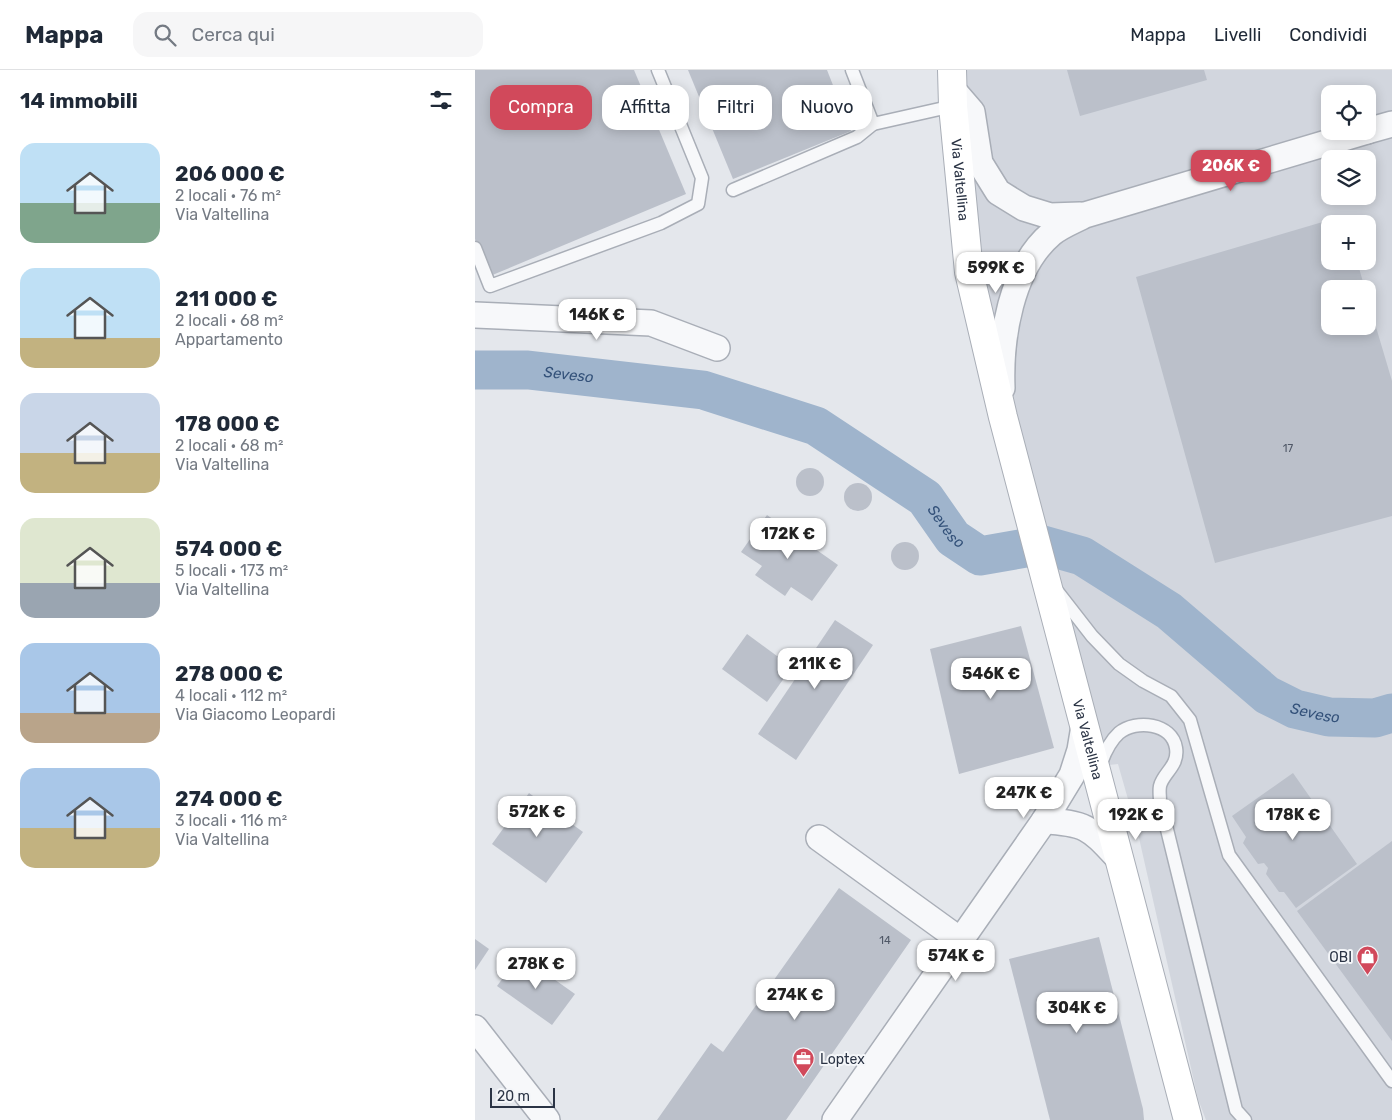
<!DOCTYPE html>
<html lang="it">
<meta charset="utf-8">
<style>
body{margin:0;font-family:Rubik,sans-serif;background:#f6f6f7;color:#1f2937;height:100vh;display:flex;flex-direction:column;font-size:19px;white-space:nowrap}
*{box-sizing:border-box;margin:0}
p{font-size:16px;color:#747a83}
.icon{flex:none;width:28px;height:28px;fill:none;stroke:currentColor;stroke-width:2;stroke-linecap:round;stroke-linejoin:round}
.map{position:relative;flex:1;overflow:hidden}
.sheet{display:flex;flex-direction:column;background:#fff;width:475px}
.sheet>*{flex:none}
.top-card{position:absolute;left:15px;top:15px;width:475px;height:45px;display:flex;gap:10px}
.tools{position:absolute;left:846px;top:15px;display:grid;gap:10px}
.tools a{display:grid;place-items:center;width:55px;height:55px;border-radius:10px;background:#fff;box-shadow:0 2px 12px #0003;font-size:25px}
.scale{position:absolute;left:15px;bottom:12px;width:65px;box-sizing:border-box;padding-left:5px;border:2px solid #2b3445;border-top:0;font-size:14px;line-height:18px;white-space:nowrap;color:#2b3445;-webkit-text-stroke:4px #f4f6f9;paint-order:stroke}
.price{position:absolute;translate:-50% -42px;padding:0 11px;border-radius:10px;background:#fff;color:#222;font-size:16px;line-height:32px;filter:drop-shadow(0 1px 2px #0008)}
.price::after{content:'';position:absolute;left:50%;top:30px;width:15px;height:11px;margin-left:-8px;background:inherit;clip-path:polygon(0 0,100% 0,50% 100%)}
.price.on{background:#d1495b;color:#fff}
ul{padding:0;list-style:none}
li{display:flex;align-items:center;gap:15px;height:125px;padding:0 20px}
li span{display:grid;place-items:center;flex:none;width:140px;height:100px;border-radius:15px;color:#555}
li>.icon{margin-inline-start:auto}
span .icon{width:60px;height:60px;fill:#fffc;stroke-width:1}
li b{font-size:21px}
h2{display:flex;justify-content:space-between;align-items:center;height:60px;padding:0 20px;font-size:21px}
.pill{padding:0 18px;border-radius:15px;background:#fff;box-shadow:0 2px 12px #0003;font-size:18px;line-height:45px}
.pill.on{background:#d1495b;color:#fff}
header{display:flex;align-items:center;gap:30px;box-sizing:border-box;height:70px;padding:0 25px;background:#fff;border-bottom:1px solid #e0e1e3}
header strong{font-size:24px}
nav{display:flex;gap:28px;margin-inline-start:auto;font-size:18px}
.search{width:350px;height:45px;background:#f6f6f7;display:flex;align-items:center;gap:12px;box-sizing:border-box;padding:0 18px;border-radius:15px;color:#747a83;font-size:19px}
main{display:flex;flex:1;min-height:0}
.map>svg:first-child{display:block}
</style>
<header>
<strong>Mappa</strong>
<div class="search"><svg class="icon" aria-label="search" viewBox="0 0 24 24"><circle cx="10" cy="10" r="6"/><path d="M15 15l6 6"/></svg>Cerca qui</div>
<nav><a>Mappa</a><a>Livelli</a><a>Condividi</a></nav>
</header>
<main>
<section class="sheet">
<h2>14 immobili<svg class="icon" aria-label="filters" viewBox="0 0 24 24"><path d="M4 7h16M4 17h16"/><circle cx="9" cy="7" r="2"/><circle cx="15" cy="17" r="2"/></svg></h2>
<ul>
<li><span style="background:linear-gradient(#bfe0f5 60%,#7fa58c 0)"><svg class="icon" aria-label="home" viewBox="0 0 24 24"><path d="M3 11l9-7 9 7M6 9v11h12V9"/></svg></span><div><b>206 000 €</b><p>2 locali · 76 m²</p><p>Via Valtellina</p></div></li>
<li><span style="background:linear-gradient(#bfe0f5 70%,#c2b280 0)"><svg class="icon" aria-label="home" viewBox="0 0 24 24"><path d="M3 11l9-7 9 7M6 9v11h12V9"/></svg></span><div><b>211 000 €</b><p>2 locali · 68 m²</p><p>Appartamento</p></div></li>
<li><span style="background:linear-gradient(#c9d6e8 60%,#c2b280 0)"><svg class="icon" aria-label="home" viewBox="0 0 24 24"><path d="M3 11l9-7 9 7M6 9v11h12V9"/></svg></span><div><b>178 000 €</b><p>2 locali · 68 m²</p><p>Via Valtellina</p></div></li>
<li><span style="background:linear-gradient(#dfe7d0 65%,#9aa5b1 0)"><svg class="icon" aria-label="home" viewBox="0 0 24 24"><path d="M3 11l9-7 9 7M6 9v11h12V9"/></svg></span><div><b>574 000 €</b><p>5 locali · 173 m²</p><p>Via Valtellina</p></div></li>
<li><span style="background:linear-gradient(#a9c7e8 70%,#b9a48a 0)"><svg class="icon" aria-label="home" viewBox="0 0 24 24"><path d="M3 11l9-7 9 7M6 9v11h12V9"/></svg></span><div><b>278 000 €</b><p>4 locali · 112 m²</p><p>Via Giacomo Leopardi</p></div></li>
<li><span style="background:linear-gradient(#a9c7e8 60%,#c2b280 0)"><svg class="icon" aria-label="home" viewBox="0 0 24 24"><path d="M3 11l9-7 9 7M6 9v11h12V9"/></svg></span><div><b>274 000 €</b><p>3 locali · 116 m²</p><p>Via Valtellina</p></div></li>
</ul>
</section>
<div class="map">
<svg width="917" height="1050" viewBox="0 0 917 1050">
<rect width="100%" height="100%" fill="#e4e7ec"/>
<path fill="#d2d6de" fill-rule="evenodd" d="M484 0H917V1050H731L723 1029 664 768 643 694 634 695 510 232ZM855 24H892V61H855ZM855 89H892V126H855ZM855 154H892V191H855ZM855 219H892V256H855Z"/>
<g fill="none" stroke-linecap="round" stroke-linejoin="round">
<path stroke="#9fb4cc" stroke-width="39" id="s1" d="M0 300H53L228 320 341 356 450 428 478 468 505 486 568 475 607 486 694 541 792 625 820 639 854 647 900 648 917 643"/>
</g>
<g fill="#bbc0ca">
<polygon points="0,0 159,0 211,124 15,206 0,169"/>
<polygon points="213,0 352,0 376,61 258,109"/>
<polygon points="592,0 729,0 732,10 605,46"/>
<polygon points="868,146 870,154 855,154 855,191 882,191 890,219 855,219 855,256 892,256 893,230 917,311 917,446 740,493 661,207"/>
<circle cx="335" cy="412" r="14"/>
<circle cx="383" cy="427" r="14"/>
<polygon points="292,445 363,495 337,531 316,517 310,526 280,505 287,496 266,482"/>
<circle cx="430" cy="486" r="14"/>
<polygon points="360,550 398,575 321,690 283,664"/>
<polygon points="546,556 579,678 484,704 455,579"/>
<polygon points="272,564 317,597 292,632 247,599"/>
<polygon points="818,703 882,794 821,838 809,822 804,822 791,804 793,798 789,793 783,794 768,773 771,767 757,746"/>
<polygon points="54,723 108,762 71,813 17,774"/>
<polygon points="917,771 917,971 822,841"/>
<polygon points="364,818 436,870 311,1050 182,1050 236,973 248,982"/>
<polygon points="624,867 668,1039 669,1050 575,1050 534,889"/>
<polygon points="0,869 14,879 0,900"/>
<polygon points="45,885 100,924 77,955 22,916"/>
</g>
<g fill="none" stroke-linecap="round" stroke-linejoin="round">
<defs>
<g id="lane">
<polyline points="377,0 398,54 478,36"/>
<polyline points="258,120 382,67 398,54"/>
<polyline points="0,178 15,216 186,153 223,134 227,108 183,0"/>
<polyline points="582,521 617,566 644,594 668,611 696,626 715,650 754,785 917,1011"/>
<path d="M625 696C629 684 634 672 644 663 661 649 697 653 701 678 704 696 688 703 685 716 684 721 685 726 685 731L761 1040 770 1050"/>
</g>
<g id="street">
<polyline points="478,20 497,42 505,93 523,122 549,138 575,146 605,145"/>
<polyline points="892,61 917,54"/>
<polyline points="0,245 176,253 242,278"/>
<path d="M527 318C525 268 536 198 576 164 585 156 599 151 610 145L892 61"/>
<path d="M609 656 605 680 597 705 569 751C612 753 615 758 644 789"/>
<polyline points="344,768 485,870"/>
<polyline points="0,958 72,1050"/>
<polyline points="360,1050 569,751"/>
</g>
<g id="secondary">
<path id="s2" d="M477 0 478 36 494 202 528 347 713 1050"/>
</g>
</defs>
<use href="#lane" stroke="#a9aeb7" stroke-width="15"/>
<use href="#street" stroke="#a9aeb7" stroke-width="28"/>
<use href="#secondary" stroke="#a9aeb7" stroke-width="30"/>
<use href="#lane" stroke="#f7f8fa" stroke-width="12"/>
<use href="#street" stroke="#f7f8fa" stroke-width="25"/>
<use href="#secondary" stroke="#fff" stroke-width="28"/>
</g>
<defs>
<symbol id="shop-pin" viewBox="-11 -11 22 30"><path d="M0 17L-7.5 6A9.5 9.5 0 1 1 7.5 6Z" fill="#d1495b" stroke="#f4f6f9"/><path d="M-5-2.5h2.3a2.7 3.5 0 0 1 5.4 0H5L5.5 6h-11ZM-1.5-2.5h3a1.5 2.3 0 0 0-3 0Z" fill="#fff"/></symbol>
<symbol id="office-pin" viewBox="-11 -11 22 30"><path d="M0 17L-7.5 6A9.5 9.5 0 1 1 7.5 6Z" fill="#d1495b" stroke="#f4f6f9"/><path d="M-6-3h4V-5.5h4V-3h4V5H-6ZM-1-4.5V-3h2v-1.5ZM-6 0V1H6V0Z" fill="#fff"/></symbol>
</defs>
<g fill-rule="evenodd">
<use href="#shop-pin" x="880" y="874" width="25" height="34"/>
<use href="#office-pin" x="316" y="976" width="25" height="34"/>
</g>
<g text-anchor="middle" dominant-baseline="central" stroke-width="4" stroke-linejoin="round" paint-order="stroke">
<g font-size="11" fill="#4f5766">
<text x="813" y="378">17</text>
<text x="410" y="870">14</text>
</g>
<g font-size="14" fill="#2b3445" stroke="#f4f6f9">
<text stroke="none"><textPath href="#s2" startOffset="110">Via Valtellina</textPath></text>
<text stroke="none"><textPath href="#s2" startOffset="685">Via Valtellina</textPath></text>
</g>
<g font-size="14" fill="#2b3445" stroke="#f4f6f9" text-anchor="end">
<text x="877" y="887">OBI</text>
<text x="345" y="989" text-anchor="start">Loptex</text>
</g>
<g font-size="15" font-style="italic" fill="#34527a" stroke="#f4f6f9">
<text stroke="none"><textPath href="#s1" startOffset="94">Seveso</textPath></text>
<text stroke="none"><textPath href="#s1" startOffset="514">Seveso</textPath></text>
<text stroke="none"><textPath href="#s1" startOffset="948">Seveso</textPath></text>
</g>
</g>
</svg>
<div class="tools">
<a><svg class="icon" aria-label="locate" viewBox="0 0 24 24"><circle cx="12" cy="12" r="6"/><path d="M12 2v4M12 18v4M2 12h4M18 12h4"/></svg></a>
<a><svg class="icon" aria-label="layers" viewBox="0 0 24 24"><path d="M12 4l9 5-9 5-9-5zM3 14l9 5 9-5"/></svg></a>
<a>+</a>
<a>−</a>
</div>
<div class="scale">20 m</div>
<b class="price on" style="left:756px;top:122px">206K €</b>
<b class="price" style="left:521px;top:224px">599K €</b>
<b class="price" style="left:122px;top:271px">146K €</b>
<b class="price" style="left:313px;top:490px">172K €</b>
<b class="price" style="left:340px;top:620px">211K €</b>
<b class="price" style="left:516px;top:630px">546K €</b>
<b class="price" style="left:549px;top:749px">247K €</b>
<b class="price" style="left:62px;top:768px">572K €</b>
<b class="price" style="left:661px;top:771px">192K €</b>
<b class="price" style="left:818px;top:771px">178K €</b>
<b class="price" style="left:481px;top:912px">574K €</b>
<b class="price" style="left:61px;top:920px">278K €</b>
<b class="price" style="left:320px;top:951px">274K €</b>
<b class="price" style="left:602px;top:964px">304K €</b>
<div class="top-card">
<a class="pill on">Compra</a>
<a class="pill">Affitta</a>
<a class="pill">Filtri</a>
<a class="pill">Nuovo</a>
</div>
</div>
</main>
